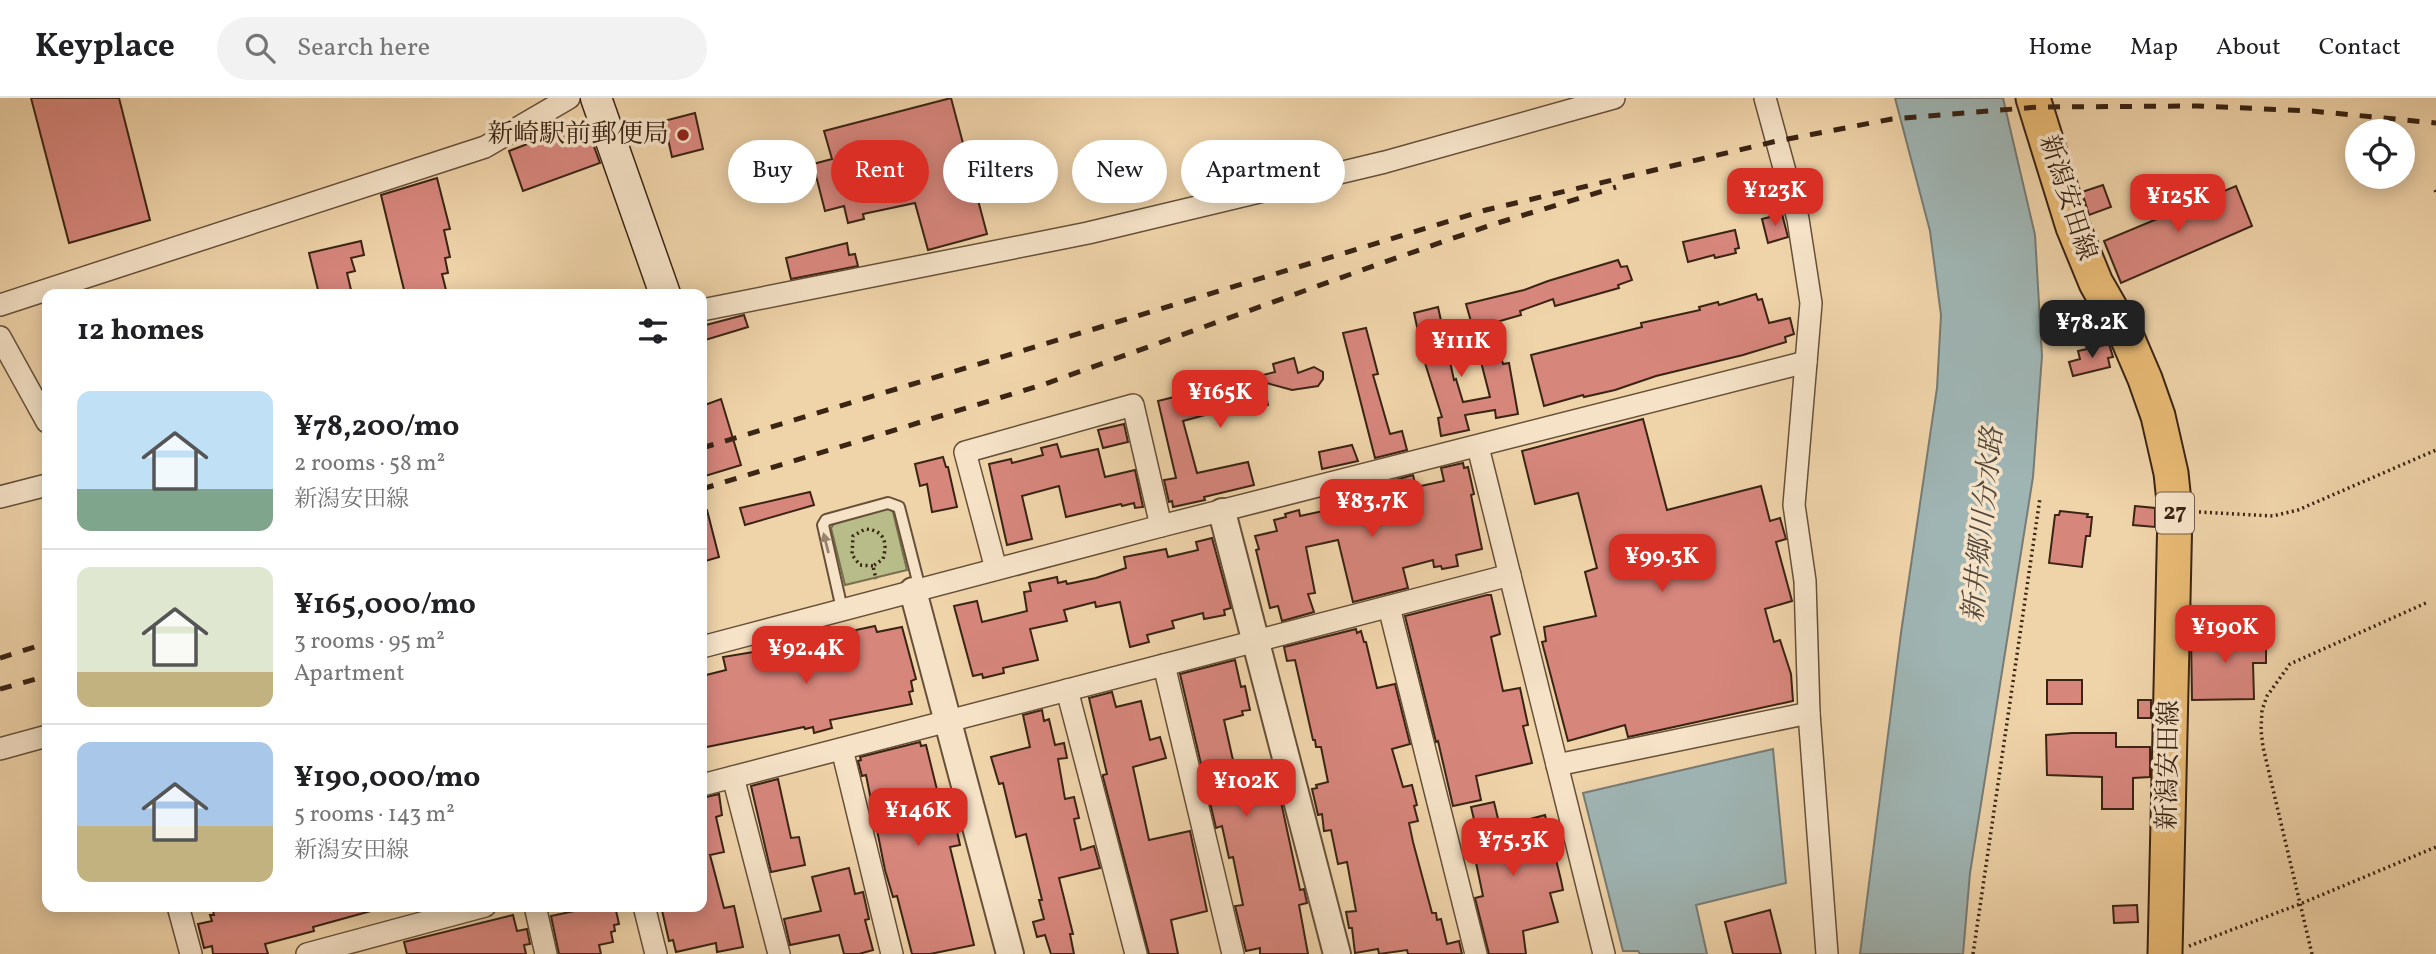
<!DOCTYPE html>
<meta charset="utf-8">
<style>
body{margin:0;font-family:Vollkorn,"Noto Serif JP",serif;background:#f2f2f2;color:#202124;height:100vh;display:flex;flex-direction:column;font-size:26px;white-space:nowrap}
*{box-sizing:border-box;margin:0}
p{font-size:23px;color:#757577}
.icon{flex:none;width:38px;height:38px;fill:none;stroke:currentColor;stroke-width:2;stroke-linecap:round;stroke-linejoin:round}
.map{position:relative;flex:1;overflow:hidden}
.sheet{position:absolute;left:42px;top:191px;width:665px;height:623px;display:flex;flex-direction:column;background:#fff;border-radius:14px;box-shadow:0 4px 18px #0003}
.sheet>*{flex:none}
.guide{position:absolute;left:728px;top:42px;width:665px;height:63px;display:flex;gap:14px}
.buttons{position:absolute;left:2345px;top:21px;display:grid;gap:14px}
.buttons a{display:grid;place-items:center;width:70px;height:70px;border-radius:50%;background:#fff;box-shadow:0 4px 18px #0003;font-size:35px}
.price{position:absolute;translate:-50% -60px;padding:0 16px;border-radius:14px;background:#d93025;color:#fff;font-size:23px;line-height:46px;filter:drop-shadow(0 2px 4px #0008)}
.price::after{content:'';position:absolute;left:50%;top:42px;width:21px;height:16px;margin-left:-10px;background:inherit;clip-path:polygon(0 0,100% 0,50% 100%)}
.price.selected{background:#222;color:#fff}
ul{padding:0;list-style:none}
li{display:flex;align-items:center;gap:21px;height:175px;padding:0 35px}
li+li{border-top:2px solid #e0e0e0}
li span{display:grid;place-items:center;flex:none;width:196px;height:140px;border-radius:14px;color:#555}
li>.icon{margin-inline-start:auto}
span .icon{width:84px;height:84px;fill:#fffc;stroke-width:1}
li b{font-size:30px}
h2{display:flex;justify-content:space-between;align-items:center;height:84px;padding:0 35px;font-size:30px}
.chip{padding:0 24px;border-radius:32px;background:#fff;box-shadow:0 4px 18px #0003;font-size:24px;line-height:63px}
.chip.selected{background:#d93025;color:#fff}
header{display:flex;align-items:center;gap:42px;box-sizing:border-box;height:98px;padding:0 35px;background:#fff;border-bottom:2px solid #e0e0e0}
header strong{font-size:33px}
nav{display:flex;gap:38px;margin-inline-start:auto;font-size:24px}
.search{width:490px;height:63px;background:#f2f2f2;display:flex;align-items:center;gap:18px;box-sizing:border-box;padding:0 24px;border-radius:38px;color:#757577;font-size:26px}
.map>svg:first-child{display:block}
</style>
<header>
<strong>Keyplace</strong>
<div class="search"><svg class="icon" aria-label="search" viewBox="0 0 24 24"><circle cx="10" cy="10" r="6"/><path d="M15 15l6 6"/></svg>Search here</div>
<nav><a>Home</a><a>Map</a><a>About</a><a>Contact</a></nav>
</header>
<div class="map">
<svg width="2436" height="856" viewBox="0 0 2436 856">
<rect width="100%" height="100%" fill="#efd3a9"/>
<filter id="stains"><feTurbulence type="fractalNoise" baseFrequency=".00286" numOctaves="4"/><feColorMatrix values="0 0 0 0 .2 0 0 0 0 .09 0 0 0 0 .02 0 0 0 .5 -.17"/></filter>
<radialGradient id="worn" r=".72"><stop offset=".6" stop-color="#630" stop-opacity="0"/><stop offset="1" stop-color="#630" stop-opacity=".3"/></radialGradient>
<polygon fill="#b7bc89" stroke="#78704e" stroke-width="2" points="888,410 893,414 907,472 845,487 831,430 834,426"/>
<g fill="#9fb5b4" stroke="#777b74" stroke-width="2">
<polygon points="1895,0 2003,0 2035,137 2042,258 2033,379 1970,775 1963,856 1860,856 1901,535 1937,290 1941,217 1930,133"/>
<polygon points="1773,651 1786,785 1696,807 1707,856 1640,856 1638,853 1623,853 1583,695"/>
</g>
<g fill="#d7867c" stroke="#3a2414" stroke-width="2">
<polygon points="31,0 119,0 150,122 69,145"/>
<polygon points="951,0 987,136 928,152 915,105 863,116 864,121 848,125 844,108 825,113 813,66 832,61 824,33"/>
<polygon points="695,15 703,51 672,59 664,23"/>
<polygon points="585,24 600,65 523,93 509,53"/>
<polygon points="437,80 450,131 444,132 450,159 445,160 448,175 442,176 447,196 405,196 381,97"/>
<polygon points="2103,87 2111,109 2089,117 2082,94"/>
<polygon points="2236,88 2252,128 2121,185 2104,143"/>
<polygon points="1782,116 1788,139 1768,145 1762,121"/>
<polygon points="1735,132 1739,150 1735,151 1736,155 1715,160 1714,157 1688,164 1683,144"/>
<polygon points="361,143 364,157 351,160 355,173 347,175 352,196 319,196 309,155"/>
<polygon points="847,145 849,157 855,156 858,168 791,181 786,160"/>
<polygon points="1618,162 1621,169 1627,168 1632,182 1618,187 1619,190 1555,208 1553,201 1520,213 1521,217 1486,227 1485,223 1472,227 1466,206 1524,192 1548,183"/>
<polygon points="1756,196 1758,202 1762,201 1769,225 1790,220 1794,236 1785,239 1786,244 1743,257 1656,278 1615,292 1584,299 1583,297 1544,308 1531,257 1642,229 1641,225 1700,212 1699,209 1718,204 1719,207"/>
<polygon points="1438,209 1454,282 1456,281 1463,304 1490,299 1480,260 1500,255 1503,266 1509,265 1518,316 1496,320 1495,312 1465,317 1469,332 1441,338 1438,320 1442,319 1425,265 1414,215"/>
<polygon points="744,217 748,229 702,243 702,228"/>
<polygon points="1366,230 1378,276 1373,277 1390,336 1402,333 1407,352 1375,360 1343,235"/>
<polygon points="2109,246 2113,259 2108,260 2110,269 2073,278 2069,264 2080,261 2078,253"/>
<polygon points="1294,260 1298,275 1314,269 1323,274 1323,281 1318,288 1292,292 1263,284 1268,307 1240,313 1238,308 1183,323 1197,375 1248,364 1254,387 1204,399 1205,402 1173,409 1172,403 1169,404 1164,382 1176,380 1158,303 1275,274 1273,266"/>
<polygon points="721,301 741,367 702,379 702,308"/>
<polygon points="1643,321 1667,412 1761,388 1770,423 1780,420 1786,441 1776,444 1792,503 1765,511 1774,544 1780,542 1791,576 1793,603 1628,639 1625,627 1568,643 1542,544 1546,543 1544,529 1596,518 1585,474 1597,470 1578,395 1535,406 1522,353"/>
<polygon points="1124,326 1128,344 1103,350 1098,332"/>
<polygon points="1057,346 1061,359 1098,351 1105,379 1135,372 1143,409 1135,410 1134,405 1122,408 1121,406 1066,419 1059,388 1022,398 1032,441 1007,447 989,366 1011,361 1012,365 1043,357 1041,350"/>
<polygon points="1352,347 1358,363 1322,371 1319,354"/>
<polygon points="943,359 946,369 948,369 957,409 932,414 927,386 920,388 915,366"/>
<polygon points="1463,365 1464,370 1468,369 1474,396 1471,397 1482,451 1456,457 1458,468 1442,471 1441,468 1434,469 1433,462 1403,470 1408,490 1353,504 1338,442 1306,449 1315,495 1308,496 1314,514 1282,523 1278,508 1270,510 1256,452 1259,451 1255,438 1277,433 1274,422 1286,419 1285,416 1299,412 1300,418 1360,405 1358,392 1378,386 1381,392 1383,391 1381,386 1413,377 1416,389 1444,383 1441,370"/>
<polygon points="810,394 814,407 745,427 740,410"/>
<polygon points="2135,408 2155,410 2155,429 2133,427"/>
<polygon points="702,412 707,412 719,459 702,464"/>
<polygon points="2060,413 2088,416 2087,419 2092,419 2090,438 2086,438 2082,469 2049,465 2055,417 2059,417"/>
<polygon points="1212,440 1231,510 1224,512 1225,517 1204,521 1203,515 1172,523 1174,530 1147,537 1149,544 1130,549 1120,504 1096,509 1095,504 1064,512 1067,523 1030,531 1038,562 1003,570 1004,575 983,580 982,576 973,578 954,508 977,503 982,524 1027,513 1024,494 1031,493 1029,485 1057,479 1058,485 1066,483 1067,486 1096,480 1126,470 1124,459 1166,451 1168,459 1198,452 1196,444"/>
<polygon points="1487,497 1491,497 1500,536 1491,539 1503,593 1520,590 1528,627 1523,628 1532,665 1476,678 1481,702 1453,708 1438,643 1436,644 1405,518"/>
<polygon points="875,528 877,534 902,529 916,581 911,583 913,593 909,594 912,606 830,622 832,630 814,635 813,629 805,631 804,629 702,650 702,578 726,572 723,559 765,552 809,537 811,548 857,539 856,532"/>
<polygon points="1356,531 1357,535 1361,533 1364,544 1366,544 1377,590 1395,586 1410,646 1392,651 1403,689 1412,687 1417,707 1414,708 1418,723 1409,725 1413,744 1432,815 1436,815 1437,822 1441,821 1447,846 1459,843 1462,856 1408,856 1407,852 1379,856 1378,851 1355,855 1352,830 1349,830 1346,814 1356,813 1347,764 1338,766 1331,732 1324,733 1322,716 1318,717 1312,691 1317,690 1316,687 1328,684 1321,649 1316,649 1315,642 1313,642 1295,562 1287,563 1284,549"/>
<polygon points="2191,536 2266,537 2266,565 2253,565 2254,601 2192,602"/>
<polygon points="1235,562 1241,589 1245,588 1250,612 1242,613 1243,617 1224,622 1241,698 1278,690 1300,792 1304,791 1307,805 1299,807 1308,856 1260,856 1260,850 1246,853 1235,808 1243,807 1233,759 1229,760 1222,728 1216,730 1180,576"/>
<rect x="2047" y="582" width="35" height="24"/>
<polygon points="1112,594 1116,609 1141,603 1150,642 1160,639 1166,660 1133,669 1149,742 1190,733 1207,813 1171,822 1178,856 1149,856 1103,679 1103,677 1107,676 1089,600"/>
<rect x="2138" y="602" width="13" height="18"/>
<polygon points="1042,612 1044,623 1049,621 1055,647 1064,645 1067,660 1058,661 1065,701 1074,699 1079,720 1074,721 1081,752 1094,748 1100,770 1059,780 1073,836 1070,836 1074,856 1051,856 1045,837 1037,839 1033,824 1044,821 1039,802 1042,802 1026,736 1016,739 1003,685 999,686 991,659 1030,649 1023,617"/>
<polygon points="2072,635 2116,635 2116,649 2150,649 2150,679 2133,680 2133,711 2102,711 2102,679 2047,677 2046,637"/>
<polygon points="920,644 921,648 926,647 942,712 952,711 960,747 950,749 974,847 930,856 912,856 897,798 893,799 885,772 866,677 862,678 858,663 861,662 860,659"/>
<polygon points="778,681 791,740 799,739 805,767 771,774 751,688"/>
<polygon points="719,696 722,717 716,719 724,754 710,757 724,810 734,808 743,849 717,854 716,845 676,854 673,842 669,843 661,808 702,808 702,700"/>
<polygon points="1494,704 1500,729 1545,717 1561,782 1563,792 1550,795 1558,824 1523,833 1526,856 1489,856 1475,800 1483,798 1474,755 1470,755 1467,741 1478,738 1471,709"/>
<polygon points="849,770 855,796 863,794 869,821 865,822 873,852 859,856 844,856 839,837 790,847 784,821 821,813 812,779"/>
<polygon points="2137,807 2138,824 2114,825 2113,808"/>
<polygon points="212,808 370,808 371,813 313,829 314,833 265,846 268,856 213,856 212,848 204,850 198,826 212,823 210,817 214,817"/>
<polygon points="598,808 615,808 619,826 614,827 615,833 611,834 613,844 599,847 601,856 559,856 551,818"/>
<polygon points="1770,812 1781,856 1733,856 1725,824"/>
<polygon points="513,817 517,833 527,831 530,846 524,847 526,856 407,856 404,844"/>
</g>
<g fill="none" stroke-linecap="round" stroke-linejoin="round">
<defs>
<polyline id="service" points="842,511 823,427 826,422 888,405 899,409 920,491"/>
<g id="minor">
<polyline points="1765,0 1798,121 1811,205 1794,407 1805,483 1809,615 1827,856"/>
<polyline points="0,207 485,49 569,0"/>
<polyline points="702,212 1088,135 1385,64 1614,0"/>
<polyline points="0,239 47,324"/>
<polyline points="1478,349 1604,856"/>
<polyline points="0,399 47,387"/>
<polyline points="996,471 965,354 1133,307 1161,428"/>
<polyline points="1389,509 1476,856"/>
<polyline points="702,549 1161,428 1806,264"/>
<polyline points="1164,567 1233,856"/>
<polyline points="1067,592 1136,856"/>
<polyline points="0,651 47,638"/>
<polyline points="842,651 892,856"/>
<polyline points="1557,667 1809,615"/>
<polyline points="733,679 779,856"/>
<polyline points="702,687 1510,477"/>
<polyline points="178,808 191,856"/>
<polyline points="535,808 546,856"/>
<polyline points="644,808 656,856"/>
<polyline points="307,856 485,808"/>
</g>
<g id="tertiary">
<polyline points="1222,414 1337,856"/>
<polyline points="913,493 1010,856"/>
</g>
<polyline id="secondary" points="596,0 665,196"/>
<polyline id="primary" points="2033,0 2073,129 2096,185 2127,239 2145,281 2158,318 2171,375 2175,413 2165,856"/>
</defs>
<use href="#service" stroke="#675039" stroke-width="14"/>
<use href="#minor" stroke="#675039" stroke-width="24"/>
<use href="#tertiary" stroke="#675039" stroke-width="30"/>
<use href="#secondary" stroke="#3a2414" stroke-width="33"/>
<use href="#primary" stroke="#3a2414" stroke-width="37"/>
<g stroke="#3a2414" stroke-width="3.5" stroke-dasharray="2 3.5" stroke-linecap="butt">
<polyline points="2435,92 2436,94"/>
<polyline points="2199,414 2273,418 2298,412 2436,352"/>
<path d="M873 468 860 467 852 457 853 438 865 431C884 432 888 444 883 461L873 468 876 481"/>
<polyline points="2189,848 2300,806 2436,749"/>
<polyline points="1973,856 2040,400"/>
<polyline points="2312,856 2263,649 2261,632 2262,612 2267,598 2290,566 2428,504"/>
</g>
<use href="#service" stroke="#f5e2c7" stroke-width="10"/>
<use href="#minor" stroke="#f5e2c7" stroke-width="21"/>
<use href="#tertiary" stroke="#f5e2c7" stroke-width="26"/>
<use href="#secondary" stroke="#f5e2c7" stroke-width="30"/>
<use href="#primary" stroke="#e8ba74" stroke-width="33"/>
<g stroke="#3a2414" stroke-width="5" stroke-dasharray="12 12" stroke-linecap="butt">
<polyline points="702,350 1486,112 1777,43 1892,21 2038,9 2198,8 2312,13 2436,25"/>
<polyline points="702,391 1045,286 1379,166 1491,127 1616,89"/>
<polyline points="0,560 47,545"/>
<polyline points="0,591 47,578"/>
</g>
</g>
<defs><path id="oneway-solid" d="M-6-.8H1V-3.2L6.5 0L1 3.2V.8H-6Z" transform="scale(1.75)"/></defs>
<use fill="#98836e" href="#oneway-solid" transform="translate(826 445) rotate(-104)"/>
<circle fill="#8f2418" stroke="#f5e2c7" stroke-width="2.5" cx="683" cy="37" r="7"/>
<g text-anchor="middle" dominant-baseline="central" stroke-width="7" stroke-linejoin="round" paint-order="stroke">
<rect fill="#f5e2c7" stroke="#725d4a" stroke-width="2" x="2156" y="394.5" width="38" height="41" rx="5"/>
<g font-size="24" font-weight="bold" fill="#3a2414">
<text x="2175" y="415">27</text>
</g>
<g font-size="26" fill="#3a2414" stroke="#f5e2c7" text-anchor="end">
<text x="669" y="37">新崎駅前郵便局</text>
</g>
<g font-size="26" fill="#3a2414" stroke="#f5e2c7">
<text transform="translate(2067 100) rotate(72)">新潟安田線</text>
<text transform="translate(2169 667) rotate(-89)">新潟安田線</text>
</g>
<g font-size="28" font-style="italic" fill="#53483c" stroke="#f5e2c7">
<text transform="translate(1984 427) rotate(-84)">新井郷川分水路</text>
</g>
</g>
<rect width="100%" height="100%" filter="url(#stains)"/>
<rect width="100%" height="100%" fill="url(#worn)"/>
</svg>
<div class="buttons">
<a><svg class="icon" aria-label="locate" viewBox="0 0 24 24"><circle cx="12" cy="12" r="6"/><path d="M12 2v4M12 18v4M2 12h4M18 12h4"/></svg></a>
</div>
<b class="price" style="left:1775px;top:130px">¥123K</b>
<b class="price" style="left:2178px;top:136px">¥125K</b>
<b class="price selected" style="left:2092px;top:262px">¥78.2K</b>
<b class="price" style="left:1461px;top:281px">¥111K</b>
<b class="price" style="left:1220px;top:332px">¥165K</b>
<b class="price" style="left:1372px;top:441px">¥83.7K</b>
<b class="price" style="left:1662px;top:496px">¥99.3K</b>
<b class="price" style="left:2225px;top:567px">¥190K</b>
<b class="price" style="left:806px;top:588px">¥92.4K</b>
<b class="price" style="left:1246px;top:721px">¥102K</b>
<b class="price" style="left:918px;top:750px">¥146K</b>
<b class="price" style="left:1513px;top:780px">¥75.3K</b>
<div class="guide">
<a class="chip">Buy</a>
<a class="chip selected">Rent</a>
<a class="chip">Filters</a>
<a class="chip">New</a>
<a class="chip">Apartment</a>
</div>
<section class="sheet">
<h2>12 homes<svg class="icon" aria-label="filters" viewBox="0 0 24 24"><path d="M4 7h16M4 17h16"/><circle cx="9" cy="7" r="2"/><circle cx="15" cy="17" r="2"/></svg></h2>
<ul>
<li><span style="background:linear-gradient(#bfe0f5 70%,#7fa58c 0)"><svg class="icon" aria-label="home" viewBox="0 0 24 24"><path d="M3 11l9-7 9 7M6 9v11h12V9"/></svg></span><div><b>¥78,200/mo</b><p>2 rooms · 58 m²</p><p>新潟安田線</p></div></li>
<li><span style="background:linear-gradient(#dfe7d0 75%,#c2b280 0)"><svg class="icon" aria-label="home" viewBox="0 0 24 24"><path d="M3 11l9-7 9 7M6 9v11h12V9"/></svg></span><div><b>¥165,000/mo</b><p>3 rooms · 95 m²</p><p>Apartment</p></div></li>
<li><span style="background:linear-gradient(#a9c7e8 60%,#c2b280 0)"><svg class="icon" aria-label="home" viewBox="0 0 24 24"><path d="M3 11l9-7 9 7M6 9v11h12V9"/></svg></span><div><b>¥190,000/mo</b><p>5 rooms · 143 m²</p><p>新潟安田線</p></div></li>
</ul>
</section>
</div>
